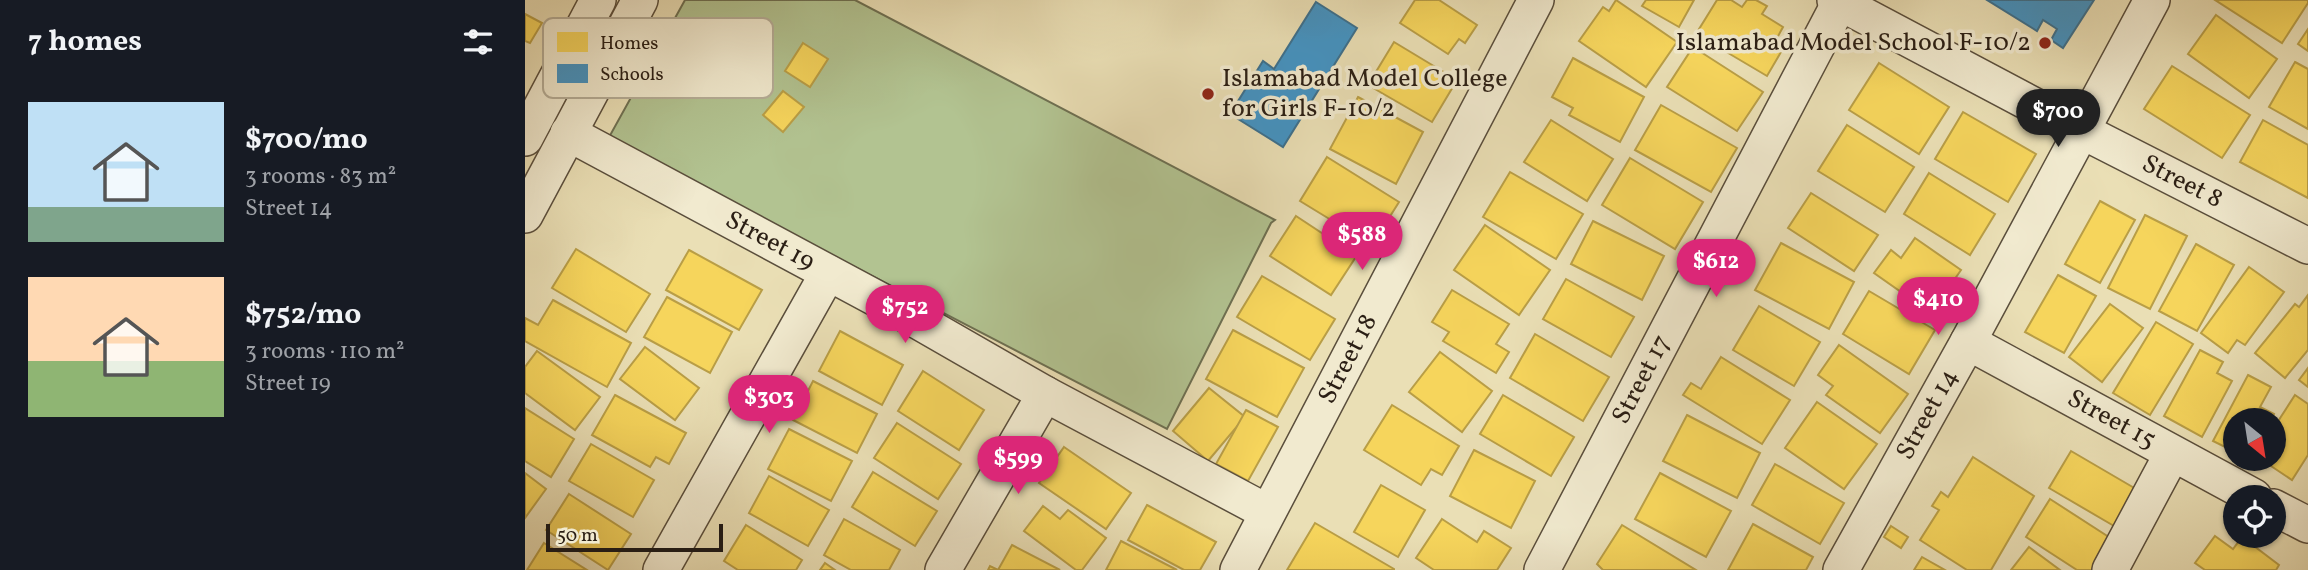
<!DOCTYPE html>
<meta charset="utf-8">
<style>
body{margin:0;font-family:Vollkorn,serif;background:#20242c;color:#f1f3f6;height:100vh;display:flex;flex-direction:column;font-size:26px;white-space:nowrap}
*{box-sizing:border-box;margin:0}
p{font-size:23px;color:#9ea1a6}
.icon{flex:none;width:38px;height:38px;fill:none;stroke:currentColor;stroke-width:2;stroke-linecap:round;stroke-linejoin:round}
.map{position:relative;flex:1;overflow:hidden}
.drawer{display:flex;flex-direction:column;background:#171b24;width:525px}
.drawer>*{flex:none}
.needle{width:46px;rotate:150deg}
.fabs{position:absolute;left:1698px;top:408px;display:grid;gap:14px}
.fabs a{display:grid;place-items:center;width:63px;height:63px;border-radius:50%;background:#171b24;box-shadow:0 2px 5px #0004;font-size:35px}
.scale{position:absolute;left:21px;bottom:18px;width:177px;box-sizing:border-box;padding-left:7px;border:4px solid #2a1e14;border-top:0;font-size:19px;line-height:24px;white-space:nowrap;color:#2a1e14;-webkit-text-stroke:5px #f1eacf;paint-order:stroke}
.price{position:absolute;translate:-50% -60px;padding:0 16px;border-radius:24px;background:#db2777;color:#fff;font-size:23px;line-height:46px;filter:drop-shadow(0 2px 4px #0008)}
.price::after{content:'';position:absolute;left:50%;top:42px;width:21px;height:16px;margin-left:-10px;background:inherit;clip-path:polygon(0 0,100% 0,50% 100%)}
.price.current{background:#222;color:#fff}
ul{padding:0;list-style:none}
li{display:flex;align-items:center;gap:21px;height:175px;padding:0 28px}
li span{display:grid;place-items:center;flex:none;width:196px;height:140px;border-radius:0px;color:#555}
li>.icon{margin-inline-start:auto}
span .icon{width:84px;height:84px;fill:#fffc;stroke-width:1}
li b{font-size:30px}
h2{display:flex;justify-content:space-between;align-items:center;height:84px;padding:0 28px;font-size:30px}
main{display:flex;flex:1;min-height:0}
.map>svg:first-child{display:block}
</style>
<main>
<section class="drawer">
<h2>7 homes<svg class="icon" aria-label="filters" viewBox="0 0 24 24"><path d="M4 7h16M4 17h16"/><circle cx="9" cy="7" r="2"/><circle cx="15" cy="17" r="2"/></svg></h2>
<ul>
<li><span style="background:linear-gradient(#bfe0f5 75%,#7fa58c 0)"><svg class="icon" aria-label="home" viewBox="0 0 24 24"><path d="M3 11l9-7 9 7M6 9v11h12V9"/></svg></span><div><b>$700/mo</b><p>3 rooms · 83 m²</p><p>Street 14</p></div></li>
<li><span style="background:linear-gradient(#ffd9b3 60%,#8fb573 0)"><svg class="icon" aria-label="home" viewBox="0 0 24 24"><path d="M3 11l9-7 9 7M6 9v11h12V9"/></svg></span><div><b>$752/mo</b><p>3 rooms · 110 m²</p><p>Street 19</p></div></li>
</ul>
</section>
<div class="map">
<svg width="1783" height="570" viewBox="0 0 1783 570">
<rect width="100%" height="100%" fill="#eadfb5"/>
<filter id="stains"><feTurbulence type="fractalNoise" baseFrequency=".00286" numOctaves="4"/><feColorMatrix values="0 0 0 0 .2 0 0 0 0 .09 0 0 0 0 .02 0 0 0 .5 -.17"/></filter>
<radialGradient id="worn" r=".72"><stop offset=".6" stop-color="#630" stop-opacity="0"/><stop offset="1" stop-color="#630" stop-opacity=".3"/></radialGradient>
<polygon fill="#b2c391" stroke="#6e7052" stroke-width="2" points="160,0 330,0 750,220 746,223 642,429 83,139"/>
<g fill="#f6d55c" stroke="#b99e46" stroke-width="2">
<polygon points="890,0 914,0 952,25 940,43 934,39 923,54 875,23"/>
<polygon points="1091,0 1152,42 1121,87 1054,41 1078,7 1084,11"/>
<polygon points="1121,0 1169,0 1154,27 1117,6"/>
<polygon points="1192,0 1206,0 1217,7 1222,0 1231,0 1242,6 1237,14 1258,27 1247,47 1256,52 1242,76 1171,34"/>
<polygon points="1690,0 1783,0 1783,3 1757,43"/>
<polygon points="0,14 17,23 5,43 0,41"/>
<polygon points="1691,15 1752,59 1724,98 1663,54"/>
<polygon points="1783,29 1783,51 1773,44"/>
<polygon points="869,42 932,80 907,122 843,85"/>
<polygon points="278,43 303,59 285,87 260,71"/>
<polygon points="1168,47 1238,92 1212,131 1142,87"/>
<polygon points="1048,58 1119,97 1095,142 1044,115 1048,108 1027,97"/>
<polygon points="1770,62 1783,69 1783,129 1744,107"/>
<polygon points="1354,63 1424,107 1394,154 1324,110"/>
<polygon points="1647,66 1725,115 1697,158 1619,109"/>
<polygon points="258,91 279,107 258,132 238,115"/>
<polygon points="833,97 898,132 871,184 805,149"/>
<polygon points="1136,105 1212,148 1186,192 1110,150"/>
<polygon points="1438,112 1511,154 1483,202 1410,159"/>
<polygon points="1026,120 1088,159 1062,201 999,162"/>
<polygon points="1738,120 1783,145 1783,198 1715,162"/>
<polygon points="1322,125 1389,167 1360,212 1293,171"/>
<polygon points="802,157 874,202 847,245 775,201"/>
<polygon points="1105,158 1178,202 1150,249 1077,205"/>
<polygon points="985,172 1058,214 1031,259 958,217"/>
<polygon points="1404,173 1470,214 1445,255 1379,214"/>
<polygon points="1286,193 1353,235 1329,271 1263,228"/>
<polygon points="1575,201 1610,220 1575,283 1540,264"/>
<polygon points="1620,215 1662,236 1625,309 1583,288"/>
<polygon points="771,216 809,241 817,228 840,243 806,295 745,256"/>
<polygon points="1068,221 1139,256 1117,300 1046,264"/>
<polygon points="960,225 1025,270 994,315 929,270"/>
<polygon points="1390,238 1436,270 1406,313 1349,273 1366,250 1376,258"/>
<polygon points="1256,243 1329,282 1304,329 1230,290"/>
<polygon points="1671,244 1709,265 1672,331 1634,311"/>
<polygon points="51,249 125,294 101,332 27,288"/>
<polygon points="164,250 237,290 214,330 141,290"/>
<polygon points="1724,267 1759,292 1720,345 1712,340 1703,353 1676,333"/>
<polygon points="1533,275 1571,296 1539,353 1500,332"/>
<polygon points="737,276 810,319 785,360 712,317"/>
<polygon points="1041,279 1109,317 1086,357 1018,319"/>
<polygon points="927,290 984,324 971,344 984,352 971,373 918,341 924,332 907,322"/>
<polygon points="1344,291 1410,330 1384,374 1318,334"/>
<polygon points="1783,295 1783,350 1760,378 1730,353 1770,304 1774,307"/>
<polygon points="142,297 207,332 185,373 119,337"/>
<polygon points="28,300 106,343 82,387 0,341 0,318 13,325"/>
<polygon points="1585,304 1618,328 1577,382 1544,357"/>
<polygon points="1234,306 1295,342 1269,386 1208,350"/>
<polygon points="1631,322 1668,344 1625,415 1588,393"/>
<polygon points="708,330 779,368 752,417 681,379"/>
<polygon points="315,331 378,365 357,405 294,371"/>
<polygon points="1010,334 1084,377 1058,421 985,378"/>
<polygon points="1314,345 1383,394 1355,433 1301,395 1308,386 1293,375"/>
<polygon points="120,347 174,388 150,420 95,379"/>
<polygon points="1675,350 1698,362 1692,373 1707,381 1677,437 1639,416"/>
<polygon points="12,351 75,397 50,430 0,393 0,367"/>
<polygon points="915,352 967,391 937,432 884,392"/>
<polygon points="1196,357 1265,400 1237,444 1158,395 1166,383 1176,389"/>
<polygon points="1783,368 1783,387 1774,380"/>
<polygon points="398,371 459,410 434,450 373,411"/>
<polygon points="1723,375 1746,387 1735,407 1749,414 1746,420 1710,420 1710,452 1688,441"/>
<polygon points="288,381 352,414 332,453 268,420"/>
<polygon points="684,388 720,417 683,461 648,431"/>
<polygon points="90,395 161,433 144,464 131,457 125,467 67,435"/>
<polygon points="978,395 1049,437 1026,476 955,434"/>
<polygon points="1770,395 1783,404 1783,455 1767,480 1734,458 1748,458 1748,429"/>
<polygon points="1292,402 1352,444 1319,489 1260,448"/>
<polygon points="867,405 934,446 917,475 906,469 896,485 839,450"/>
<polygon points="0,408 49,439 26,477 0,461"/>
<polygon points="721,410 753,427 723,481 691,464"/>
<polygon points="1162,415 1235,453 1212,498 1138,461"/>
<polygon points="372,423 436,464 413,499 349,458"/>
<polygon points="264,429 327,461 306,501 243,469"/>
<polygon points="66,444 129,480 108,517 44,481"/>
<polygon points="539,447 606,493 581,529 514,483"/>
<polygon points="949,450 1010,481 986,528 925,496"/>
<polygon points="1546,451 1611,489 1589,526 1524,488"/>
<polygon points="1448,457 1509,496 1466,570 1442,570 1395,540 1414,510 1407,506 1416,492 1423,497"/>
<polygon points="1250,464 1319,503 1295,544 1227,505"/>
<polygon points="348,472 412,511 390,546 327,507"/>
<polygon points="0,473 21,489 0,518"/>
<polygon points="1135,473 1206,511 1181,557 1110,519"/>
<polygon points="244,476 304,510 283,546 224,513"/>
<polygon points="856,485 900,510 873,557 829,532"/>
<polygon points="44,494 106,534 83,570 21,530"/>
<polygon points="1525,499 1590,541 1571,570 1552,570 1501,537"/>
<polygon points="622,505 691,542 675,570 659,570 603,540"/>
<polygon points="518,506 535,519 543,510 581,538 557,570 551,570 499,531"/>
<polygon points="319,519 375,550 364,570 326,570 299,555"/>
<polygon points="917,519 952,542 959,531 986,548 972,570 909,570 891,558"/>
<polygon points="790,523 869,569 869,570 762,570"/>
<polygon points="1228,524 1288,557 1281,570 1203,570"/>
<polygon points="221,525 277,560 271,570 213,570 199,561"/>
<polygon points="1097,525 1171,570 1078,570 1072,564"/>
<polygon points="1366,526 1383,537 1376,548 1359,537"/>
<polygon points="1690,536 1708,549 1717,537 1754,565 1751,570 1680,570 1670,563"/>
<polygon points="596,541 652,570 581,570"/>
<polygon points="19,543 62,570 2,570"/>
<polygon points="487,545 535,570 463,570 465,566 473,570"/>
<polygon points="1504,547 1535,570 1486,570"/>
<polygon points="1397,557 1420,570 1389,570"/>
<polygon points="300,563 310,570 295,570"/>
</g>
<g fill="#4393c3" stroke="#3c708e" stroke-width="2">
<polygon points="1462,0 1569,0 1538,48 1526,40 1532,29 1518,20 1512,31"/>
<polygon points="791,2 832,28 758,147 705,114 738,61 749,69"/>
</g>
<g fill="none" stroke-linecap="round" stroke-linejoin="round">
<defs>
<g id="minor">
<path id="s1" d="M1310 0 1557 131 1783 246"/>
<path id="s2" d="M43 133 386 317 520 394 742 512"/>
<polyline points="0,138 73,0"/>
<polyline points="0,215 115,0"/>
<path id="s3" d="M1443 342 1729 497"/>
<polyline points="1748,507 1783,525"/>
<polyline points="136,570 303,273"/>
<polyline points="418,570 520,394"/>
<path id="s4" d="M713 570 1011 0"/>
<path id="s5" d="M1017 570 1315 2"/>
<path id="s6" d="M1316 570 1443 342 1627 0"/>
<polyline points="1585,570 1647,454"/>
</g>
</defs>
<use href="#minor" stroke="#5a4e3c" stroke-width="38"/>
<use href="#minor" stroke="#f1eacf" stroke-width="35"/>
</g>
<g fill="#8f2418" stroke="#f1eacf" stroke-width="2.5">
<circle cx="1520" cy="43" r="7"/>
<circle cx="683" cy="94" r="7"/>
</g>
<g text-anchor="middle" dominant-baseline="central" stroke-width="7" stroke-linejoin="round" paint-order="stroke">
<g font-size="26" fill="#2a1e14" stroke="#f1eacf" text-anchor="end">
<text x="1506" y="43">Islamabad Model School F-10/2</text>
<text x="697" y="79" text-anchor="start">Islamabad Model College<tspan x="697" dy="30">for Girls F-10/2</tspan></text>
</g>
<g font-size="26" fill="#2a1e14" stroke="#f1eacf">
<text stroke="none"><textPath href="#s1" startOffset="392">Street 8</textPath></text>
<text stroke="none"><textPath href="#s2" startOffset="229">Street 19</textPath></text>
<text stroke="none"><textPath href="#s4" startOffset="238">Street 18</textPath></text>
<text stroke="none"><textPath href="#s5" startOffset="215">Street 17</textPath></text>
<text stroke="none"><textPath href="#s6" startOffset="178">Street 14</textPath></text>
<text stroke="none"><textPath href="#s3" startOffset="163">Street 15</textPath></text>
</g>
</g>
<rect x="18" y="18" width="230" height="80" rx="10" fill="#f1eacf" stroke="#b5ad97" stroke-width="2"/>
<rect x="32" y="32" width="31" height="20" fill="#f6d55c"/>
<rect x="32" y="64" width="31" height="19" fill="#4393c3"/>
<g font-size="19" fill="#2a1e14">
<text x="75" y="49">Homes</text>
<text x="75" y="80">Schools</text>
</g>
<rect width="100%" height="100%" filter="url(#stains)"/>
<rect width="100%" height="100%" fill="url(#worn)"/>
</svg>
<div class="fabs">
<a><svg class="needle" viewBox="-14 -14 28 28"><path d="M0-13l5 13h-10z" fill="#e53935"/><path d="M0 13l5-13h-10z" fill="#9ea1a6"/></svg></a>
<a><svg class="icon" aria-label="locate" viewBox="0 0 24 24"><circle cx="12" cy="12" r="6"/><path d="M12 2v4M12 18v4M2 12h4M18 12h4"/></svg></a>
</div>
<div class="scale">50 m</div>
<b class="price current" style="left:1533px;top:149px">$700</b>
<b class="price" style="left:837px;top:272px">$588</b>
<b class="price" style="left:1191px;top:299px">$612</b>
<b class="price" style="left:1413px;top:337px">$410</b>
<b class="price" style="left:380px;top:345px">$752</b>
<b class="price" style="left:244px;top:435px">$303</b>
<b class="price" style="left:493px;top:496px">$599</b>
</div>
</main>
